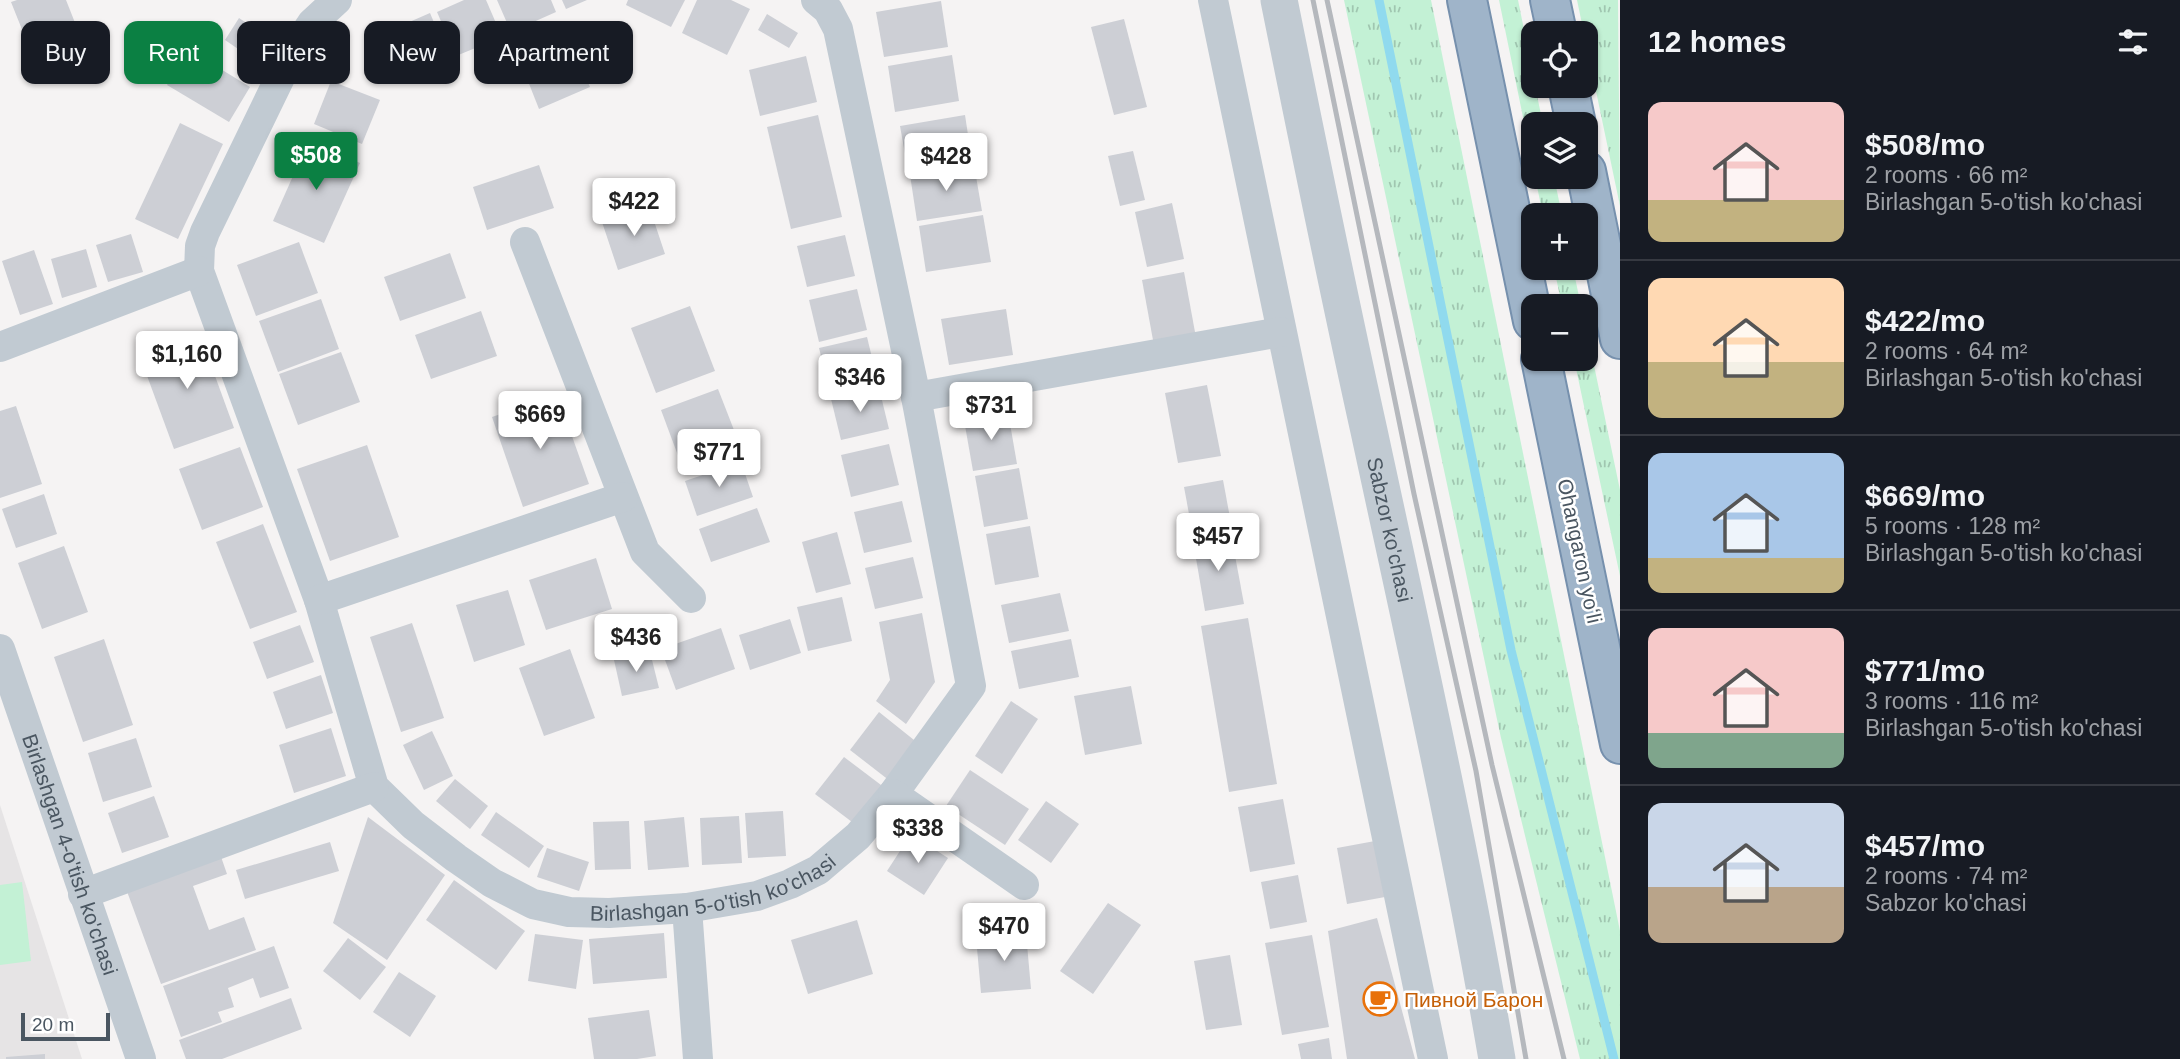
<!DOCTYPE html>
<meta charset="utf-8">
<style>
body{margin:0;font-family:Arial,sans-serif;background:#20242c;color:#f1f3f6;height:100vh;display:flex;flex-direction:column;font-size:26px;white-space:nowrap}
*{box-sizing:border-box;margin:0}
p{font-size:23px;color:#9ea1a6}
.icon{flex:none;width:38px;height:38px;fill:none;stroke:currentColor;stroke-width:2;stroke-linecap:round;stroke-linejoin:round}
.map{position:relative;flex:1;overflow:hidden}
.panel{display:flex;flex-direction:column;background:#171b24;width:560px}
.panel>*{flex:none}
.guide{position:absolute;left:21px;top:21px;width:665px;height:63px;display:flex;gap:14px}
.fabs{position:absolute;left:1521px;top:21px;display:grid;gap:14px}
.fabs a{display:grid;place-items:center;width:77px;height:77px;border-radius:14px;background:#171b24;box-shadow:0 2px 5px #0004;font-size:35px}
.scale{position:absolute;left:21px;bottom:18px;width:89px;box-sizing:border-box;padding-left:7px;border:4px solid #4a5661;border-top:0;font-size:19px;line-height:24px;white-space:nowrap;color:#4a5661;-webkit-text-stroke:5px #fff;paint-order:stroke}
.price{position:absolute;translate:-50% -60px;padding:0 16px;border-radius:7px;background:#fff;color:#222;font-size:23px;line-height:46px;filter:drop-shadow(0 2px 4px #0008)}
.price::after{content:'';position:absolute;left:50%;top:42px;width:21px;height:16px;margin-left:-10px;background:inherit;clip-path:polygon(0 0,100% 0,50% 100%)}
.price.selected{background:#0b8043;color:#fff}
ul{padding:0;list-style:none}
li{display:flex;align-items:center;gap:21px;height:175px;padding:0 28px}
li+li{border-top:2px solid #363941}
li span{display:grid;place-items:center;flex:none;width:196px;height:140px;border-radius:14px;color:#555}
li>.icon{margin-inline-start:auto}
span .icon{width:84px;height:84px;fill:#fffc;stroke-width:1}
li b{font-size:30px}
h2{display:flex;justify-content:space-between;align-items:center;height:84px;padding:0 28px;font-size:30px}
.pill{padding:0 24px;border-radius:14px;background:#171b24;box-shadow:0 2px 5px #0004;font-size:24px;line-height:63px}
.pill.selected{background:#0b8043;color:#fff}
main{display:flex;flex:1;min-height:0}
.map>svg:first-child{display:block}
</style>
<main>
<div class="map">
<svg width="1620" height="1059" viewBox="0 0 1620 1059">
<defs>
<pattern id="grass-tufts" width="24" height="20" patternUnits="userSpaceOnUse" patternTransform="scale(1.75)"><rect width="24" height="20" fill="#c3f1d5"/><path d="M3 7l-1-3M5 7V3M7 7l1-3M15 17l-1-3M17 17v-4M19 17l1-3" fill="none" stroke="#a0c6b0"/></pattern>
</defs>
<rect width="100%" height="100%" fill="#f5f3f3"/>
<polygon fill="#e6e4e5" points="0,805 82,1059 0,1059"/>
<g fill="url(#grass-tufts)">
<polygon points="1344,0 1431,0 1620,931 1620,1059 1580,1059 1501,738"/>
<polygon points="1499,0 1518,0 1533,74 1533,86 1535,86 1543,124 1533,124 1533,166"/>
<polygon points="1577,0 1618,0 1620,206"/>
<polygon points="1535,177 1554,177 1562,215 1543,215"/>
<polygon points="1554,268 1573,268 1581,306 1562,306"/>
<polygon points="1586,327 1620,490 1620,576 1574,359 1586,359"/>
</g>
<polygon fill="#c3f1d5" points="22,882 31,961 0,965 0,885"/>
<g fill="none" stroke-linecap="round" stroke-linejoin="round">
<polyline stroke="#90daee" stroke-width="9" points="1379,0 1511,650 1614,1059"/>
</g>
<g fill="#cdcfd5">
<polygon points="17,0 66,0 87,53 39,72 11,2"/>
<polygon points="464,0 486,0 502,37 456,56 437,12"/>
<polygon points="497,0 551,0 556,12 511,32"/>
<polygon points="562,0 587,0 566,9"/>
<polygon points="628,0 685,0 671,27 626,5"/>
<polygon points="697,0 731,0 750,9 727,55 682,33"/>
<polygon points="941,1 948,47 884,57 876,12"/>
<polygon points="430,13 449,58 403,77 384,33"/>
<polygon points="767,14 798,33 789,48 758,30"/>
<polygon points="239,18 272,40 257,62 225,40"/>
<polygon points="1124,19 1147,107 1114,115 1091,27"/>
<polygon points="571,45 590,87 539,109 522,66"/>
<polygon points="188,49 250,87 229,122 167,85"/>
<polygon points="952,55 959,101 895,112 888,66"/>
<polygon points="806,56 817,102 760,116 749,70"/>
<polygon points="331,81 380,100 362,144 314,124"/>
<polygon points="818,115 842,217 791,229 767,127"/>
<polygon points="965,115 972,161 908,171 900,126"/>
<polygon points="180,123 223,144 178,239 135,219"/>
<polygon points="309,140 360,163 324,243 273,221"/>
<polygon points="1133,151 1145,200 1120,206 1108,156"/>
<polygon points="539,165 554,208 487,230 473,187"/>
<polygon points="974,165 982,211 917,221 910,175"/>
<polygon points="1172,203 1184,259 1147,267 1135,212"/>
<polygon points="649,206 665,254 618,270 602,222"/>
<polygon points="983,215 991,262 926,272 919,226"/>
<polygon points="131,234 143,272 108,282 96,245"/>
<polygon points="845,235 855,276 807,287 797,246"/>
<polygon points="299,242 318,293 256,316 237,265"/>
<polygon points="86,249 97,287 62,298 51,259"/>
<polygon points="34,250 53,304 20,315 2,261"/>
<polygon points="450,253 466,298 400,321 384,277"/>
<polygon points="1184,272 1197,343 1155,351 1142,280"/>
<polygon points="857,289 867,330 819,342 809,300"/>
<polygon points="321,299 339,349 278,372 259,321"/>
<polygon points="690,306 715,371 656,393 631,328"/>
<polygon points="1006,309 1013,355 949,365 941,319"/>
<polygon points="481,311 497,356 431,379 415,335"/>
<polygon points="199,332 234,428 174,449 139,354"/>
<polygon points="867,337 877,378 829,389 819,348"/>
<polygon points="341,352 360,402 298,425 279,374"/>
<polygon points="1207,385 1221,456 1178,463 1165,393"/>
<polygon points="879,388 889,429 841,440 831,399"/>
<polygon points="718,389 741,448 683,469 661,410"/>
<polygon points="557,394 589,484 523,507 492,417"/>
<polygon points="16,406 42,484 0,498 0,411"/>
<polygon points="1008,412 1017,464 973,471 964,420"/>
<polygon points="889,444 899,485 851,497 841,455"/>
<polygon points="367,445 399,537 330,561 297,469"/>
<polygon points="240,447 263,507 202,530 179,469"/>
<polygon points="741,462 753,497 697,516 685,481"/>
<polygon points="1019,468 1028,519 984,527 975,476"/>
<polygon points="1223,480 1231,523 1192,530 1184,487"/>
<polygon points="44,494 57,534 16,548 2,509"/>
<polygon points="902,501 912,542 864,553 854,512"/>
<polygon points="757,508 770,542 711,562 699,529"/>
<polygon points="263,524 297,612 250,629 216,542"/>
<polygon points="1030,526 1039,577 995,585 986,534"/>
<polygon points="837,532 851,584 816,593 802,542"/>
<polygon points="1231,534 1244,604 1205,611 1193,541"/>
<polygon points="64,546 88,612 42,629 18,563"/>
<polygon points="913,557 923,598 875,609 865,568"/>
<polygon points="596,558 612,609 546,630 529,580"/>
<polygon points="508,590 525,645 474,662 456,605"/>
<polygon points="1060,593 1069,631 1009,643 1001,605"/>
<polygon points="842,597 852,641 808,651 797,607"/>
<polygon points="922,613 935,682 906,724 876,701 890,680 879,622"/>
<polygon points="1248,618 1277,784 1229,792 1201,626"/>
<polygon points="790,619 801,653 750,670 739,635"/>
<polygon points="412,623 444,718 401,732 370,637"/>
<polygon points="300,625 314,662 267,679 253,642"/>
<polygon points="721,628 735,669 676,690 661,649"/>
<polygon points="104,639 133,725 83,742 54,657"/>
<polygon points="1071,639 1079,677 1019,689 1011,651"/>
<polygon points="570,649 595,718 544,736 519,668"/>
<polygon points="650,652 659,688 622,696 614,660"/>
<polygon points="321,675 333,713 286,729 273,692"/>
<polygon points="1131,686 1142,744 1085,755 1074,696"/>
<polygon points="1011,701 1038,719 1002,774 975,756"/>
<polygon points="879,712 919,744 890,781 850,750"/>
<polygon points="331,728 346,776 294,793 279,745"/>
<polygon points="432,731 453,776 424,790 403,745"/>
<polygon points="136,738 152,787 103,802 88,753"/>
<polygon points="844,757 885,788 856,825 815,794"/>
<polygon points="970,770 1029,809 1005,845 946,806"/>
<polygon points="455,779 488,806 470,829 436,801"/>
<polygon points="154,796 169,837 122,853 108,813"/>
<polygon points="1283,799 1295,864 1250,872 1238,807"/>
<polygon points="1046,801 1079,824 1051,863 1018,840"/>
<polygon points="783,811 786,856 748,858 745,813"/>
<polygon points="496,812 544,846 529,868 481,835"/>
<polygon points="739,816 742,863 702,865 700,818"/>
<polygon points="368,817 445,875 387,960 333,923"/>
<polygon points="684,817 689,867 648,870 644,821"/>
<polygon points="629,821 631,869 595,870 593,822"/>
<polygon points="911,834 948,858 924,895 887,871"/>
<polygon points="1375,841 1385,897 1347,904 1337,848"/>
<polygon points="330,842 339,871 245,899 236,870"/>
<polygon points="547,848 589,862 579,891 537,877"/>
<polygon points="219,851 227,874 193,886 209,930 244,917 256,950 161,984 125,886"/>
<polygon points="1298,875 1307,922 1270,929 1261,882"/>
<polygon points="454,880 525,931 496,970 426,920"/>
<polygon points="1108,903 1141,925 1093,994 1060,971"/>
<polygon points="1377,918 1415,1059 1347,1059 1328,931"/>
<polygon points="857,920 873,974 808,994 791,940"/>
<polygon points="664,933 667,978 593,984 589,939"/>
<polygon points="1026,933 1031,989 981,993 976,937"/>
<polygon points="535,934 583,940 576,989 528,981"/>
<polygon points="1312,935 1329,1027 1282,1035 1265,943"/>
<polygon points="348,938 386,967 360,1000 323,971"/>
<polygon points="274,946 289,988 260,998 253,978 228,988 234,1007 218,1012 222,1022 181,1037 163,986"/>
<polygon points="1230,955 1242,1025 1206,1030 1194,961"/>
<polygon points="399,972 436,996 410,1037 373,1012"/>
<polygon points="291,998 302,1029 222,1059 186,1059 179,1040"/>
<polygon points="649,1010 656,1056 637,1059 594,1059 588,1018"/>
<polygon points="1329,1038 1332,1059 1301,1059 1298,1044"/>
<polygon points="45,1054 45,1059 6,1059 6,1057"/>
</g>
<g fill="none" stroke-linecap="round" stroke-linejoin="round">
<defs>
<g id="trunk">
<polyline points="1467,0 1533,321"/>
<polyline points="1550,0 1557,33"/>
<polyline points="1568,86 1576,124"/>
<polyline points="1586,171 1620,339"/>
<polyline points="1541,359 1620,744"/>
</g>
</defs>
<use href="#trunk" stroke="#7690ad" stroke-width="42"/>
<g stroke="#c1cad2" stroke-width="30">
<path id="s1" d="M337 0 312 23 292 53 205 232 200 246 199 271 319 600 374 787 413 825 456 858 492 883 533 904 569 912 609 913 687 908 757 896 790 884 818 870 858 836 893 794 971 686 916 397 838 29 828 10 816 0"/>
<polyline points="1213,0 1433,1059"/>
<polyline points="525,242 645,552 691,598"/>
<polyline points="0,347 199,271"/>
<polyline points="916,397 1281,332"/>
<polyline points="319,600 623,497"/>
<path id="s2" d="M0 649 141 1059"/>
<polyline points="893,794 1024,885"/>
<polyline points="83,894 374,787"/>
<polyline points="687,908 698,1059"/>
</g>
<path stroke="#c1cad2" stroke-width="37" id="s3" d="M1279 0C1308 144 1337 287 1369 431 1414 640 1461 848 1497 1059"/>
<use href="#trunk" stroke="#9fb4c9" stroke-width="38"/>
<g stroke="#b5b8bd" stroke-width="5">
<polyline points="1313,0 1414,494 1476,771 1526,1059"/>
<polyline points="1327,0 1492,765 1564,1059"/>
</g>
</g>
<defs>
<symbol id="cafe-ring" viewBox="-11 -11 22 22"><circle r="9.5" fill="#fff" stroke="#e8710a" stroke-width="1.5"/><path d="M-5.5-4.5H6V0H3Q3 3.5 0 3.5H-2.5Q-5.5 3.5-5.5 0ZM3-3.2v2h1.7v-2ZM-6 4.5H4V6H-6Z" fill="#e8710a"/></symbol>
</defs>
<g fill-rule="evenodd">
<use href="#cafe-ring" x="1361" y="980" width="38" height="38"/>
</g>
<g text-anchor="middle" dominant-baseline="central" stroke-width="5" stroke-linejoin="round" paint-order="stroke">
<g font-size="21" fill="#4a5661" stroke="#fff">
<text stroke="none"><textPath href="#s3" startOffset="541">Sabzor ko'chasi</textPath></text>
<text transform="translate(1580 551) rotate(78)">Ohangaron yoʻli</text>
<text stroke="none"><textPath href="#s2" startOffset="217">Birlashgan 4-o'tish ko'chasi</textPath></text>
<text stroke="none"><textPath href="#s1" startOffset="1237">Birlashgan 5-o'tish ko'chasi</textPath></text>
</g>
<g font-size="21" fill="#c56008" stroke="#fff" text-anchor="start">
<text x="1404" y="999">Пивной Барон</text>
</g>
</g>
</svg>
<div class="fabs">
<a><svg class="icon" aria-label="locate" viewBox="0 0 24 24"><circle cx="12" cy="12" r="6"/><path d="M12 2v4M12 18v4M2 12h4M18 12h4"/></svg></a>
<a><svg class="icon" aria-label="layers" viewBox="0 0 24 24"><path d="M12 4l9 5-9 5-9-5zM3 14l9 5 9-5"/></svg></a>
<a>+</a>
<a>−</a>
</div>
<div class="scale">20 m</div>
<b class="price selected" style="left:316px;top:192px">$508</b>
<b class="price" style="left:946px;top:193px">$428</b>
<b class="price" style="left:634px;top:238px">$422</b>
<b class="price" style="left:187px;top:391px">$1,160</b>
<b class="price" style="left:860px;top:414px">$346</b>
<b class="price" style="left:991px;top:442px">$731</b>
<b class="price" style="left:540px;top:451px">$669</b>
<b class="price" style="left:719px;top:489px">$771</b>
<b class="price" style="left:1218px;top:573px">$457</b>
<b class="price" style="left:636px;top:674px">$436</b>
<b class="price" style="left:918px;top:865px">$338</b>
<b class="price" style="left:1004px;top:963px">$470</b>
<div class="guide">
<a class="pill">Buy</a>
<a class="pill selected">Rent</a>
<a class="pill">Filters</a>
<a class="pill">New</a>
<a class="pill">Apartment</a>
</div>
</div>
<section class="panel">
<h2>12 homes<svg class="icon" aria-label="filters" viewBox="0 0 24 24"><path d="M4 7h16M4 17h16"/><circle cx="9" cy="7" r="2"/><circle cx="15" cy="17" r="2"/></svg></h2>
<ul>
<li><span style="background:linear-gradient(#f6c9c9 70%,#c2b280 0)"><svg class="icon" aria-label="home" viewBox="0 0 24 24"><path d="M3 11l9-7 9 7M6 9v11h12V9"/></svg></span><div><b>$508/mo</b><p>2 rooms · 66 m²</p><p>Birlashgan 5-o'tish ko'chasi</p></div></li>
<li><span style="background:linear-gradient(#ffd9b3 60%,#c2b280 0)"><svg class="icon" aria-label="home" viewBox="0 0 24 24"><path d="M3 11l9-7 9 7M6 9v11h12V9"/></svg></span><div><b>$422/mo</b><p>2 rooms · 64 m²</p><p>Birlashgan 5-o'tish ko'chasi</p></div></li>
<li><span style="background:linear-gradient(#a9c7e8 75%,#c2b280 0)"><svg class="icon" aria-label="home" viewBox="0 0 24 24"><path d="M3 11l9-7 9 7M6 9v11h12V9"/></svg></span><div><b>$669/mo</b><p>5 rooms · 128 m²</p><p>Birlashgan 5-o'tish ko'chasi</p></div></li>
<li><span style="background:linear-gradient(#f6c9c9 75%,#7fa58c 0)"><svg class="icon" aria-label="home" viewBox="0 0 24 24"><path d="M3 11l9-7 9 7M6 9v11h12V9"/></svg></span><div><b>$771/mo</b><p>3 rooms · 116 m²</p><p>Birlashgan 5-o'tish ko'chasi</p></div></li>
<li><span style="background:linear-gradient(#c9d6e8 60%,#b9a48a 0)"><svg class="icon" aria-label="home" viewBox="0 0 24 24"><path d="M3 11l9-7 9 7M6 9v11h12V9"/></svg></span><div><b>$457/mo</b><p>2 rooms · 74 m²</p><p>Sabzor ko'chasi</p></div></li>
</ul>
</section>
</main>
